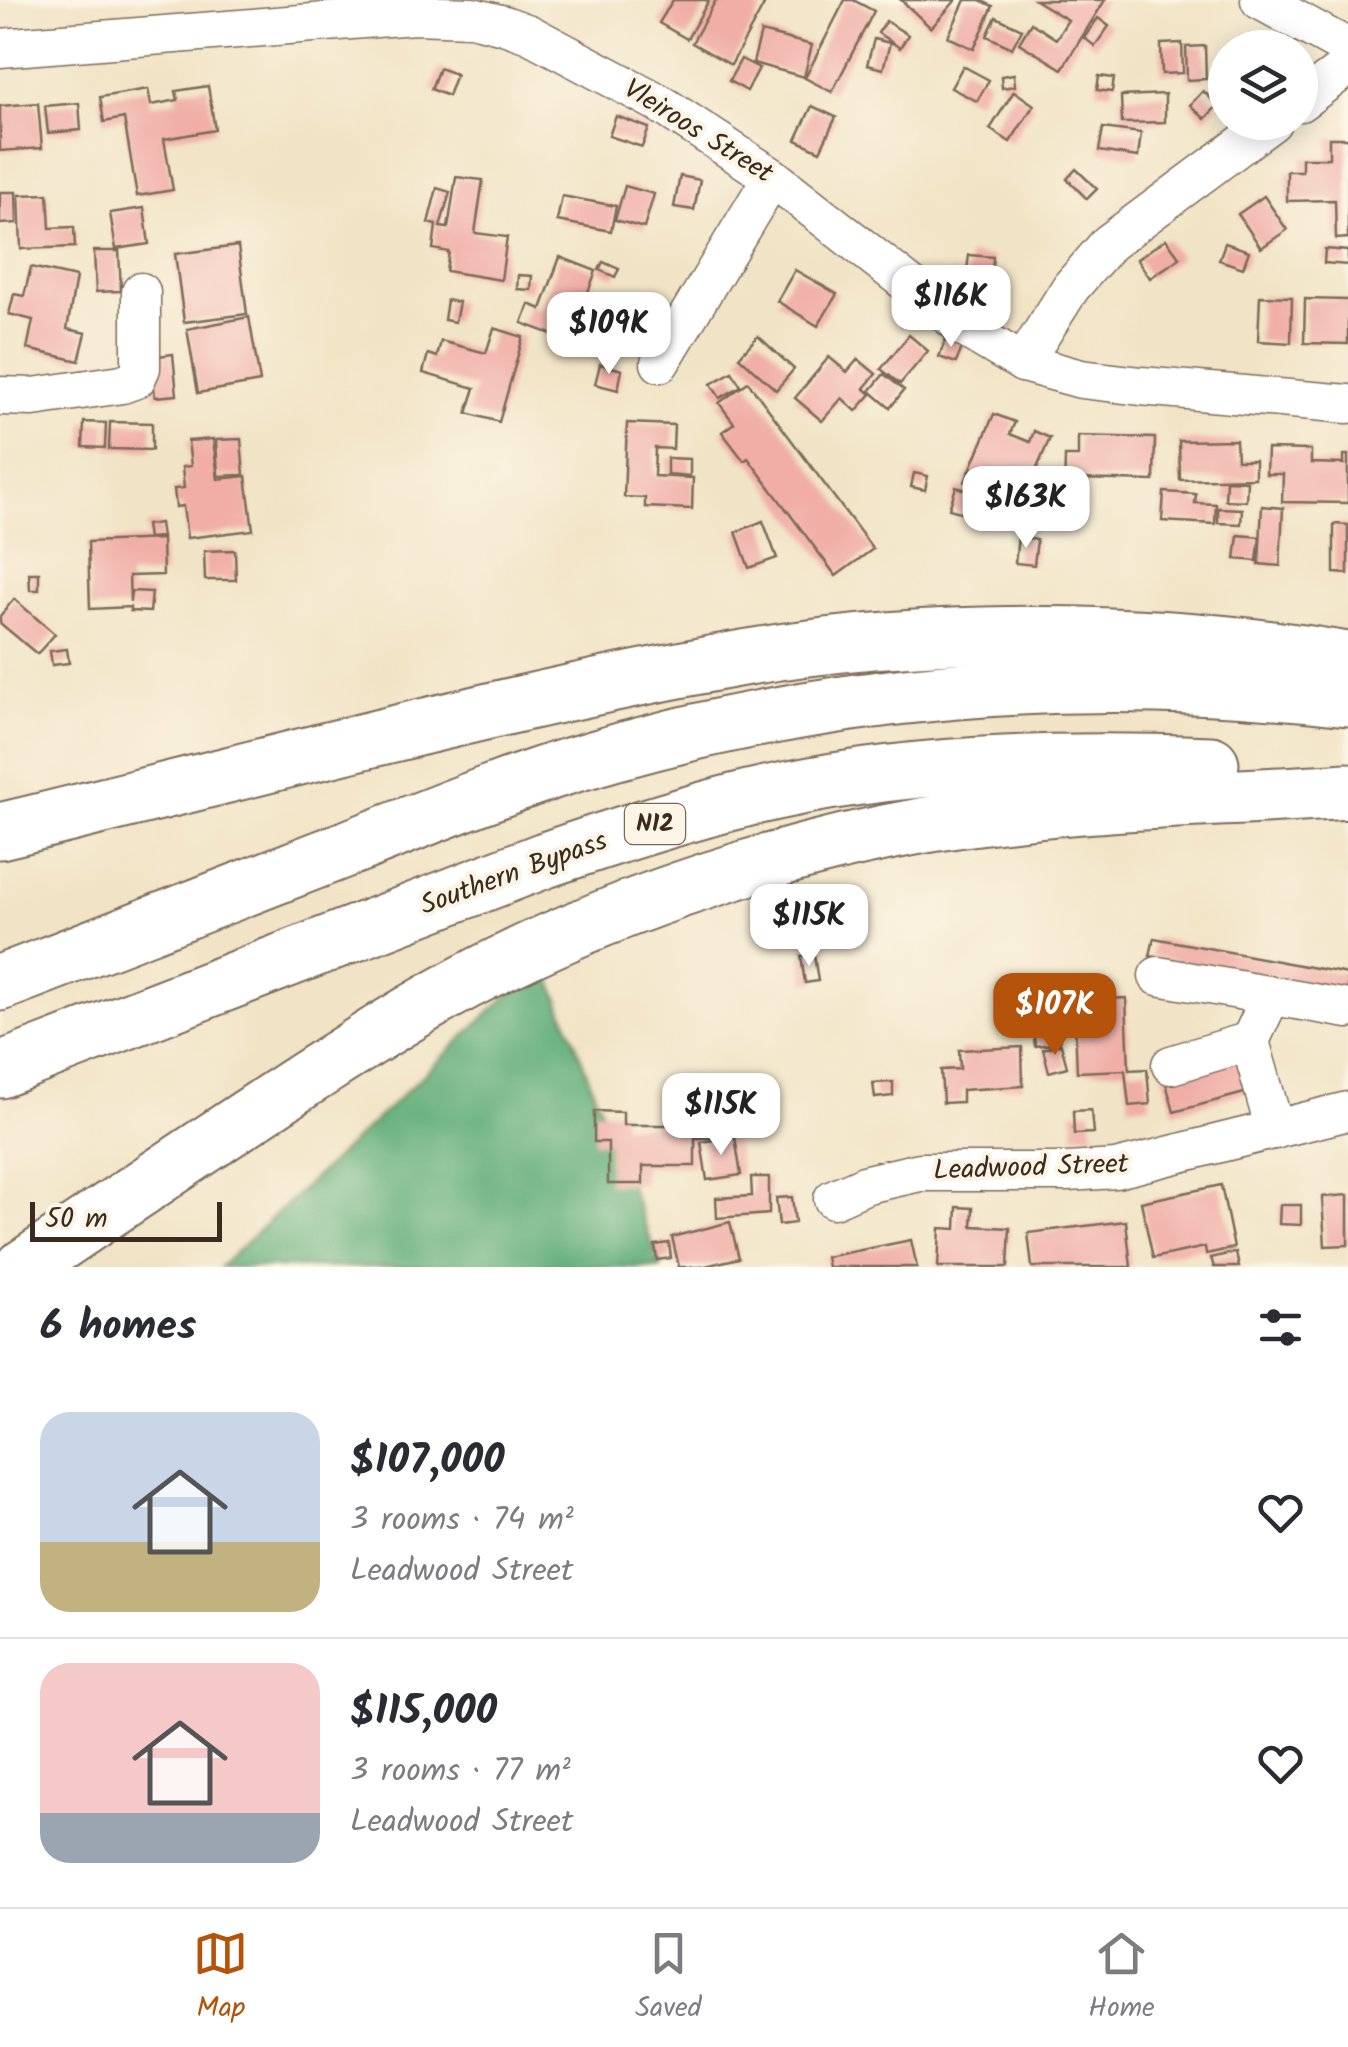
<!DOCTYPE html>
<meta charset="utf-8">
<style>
body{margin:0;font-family:Kalam,sans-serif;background:#f2f2f3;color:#2b2b33;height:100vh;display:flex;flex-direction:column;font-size:38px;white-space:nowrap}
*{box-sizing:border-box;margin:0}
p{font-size:32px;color:#7c7c81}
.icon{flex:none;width:55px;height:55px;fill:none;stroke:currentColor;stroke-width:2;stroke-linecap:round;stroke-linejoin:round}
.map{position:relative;height:1267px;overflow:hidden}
.panel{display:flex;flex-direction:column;background:#fff;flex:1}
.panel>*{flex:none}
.fabs{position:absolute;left:1208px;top:30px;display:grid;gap:20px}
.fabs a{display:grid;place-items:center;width:110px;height:110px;border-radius:50%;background:#fff;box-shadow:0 5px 25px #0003;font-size:50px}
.scale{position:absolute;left:30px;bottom:25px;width:192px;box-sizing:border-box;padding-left:10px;border:5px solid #3b2a1e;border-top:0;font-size:28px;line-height:35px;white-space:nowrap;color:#3b2a1e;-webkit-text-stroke:8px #fcf5e5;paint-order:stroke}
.price{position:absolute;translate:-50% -85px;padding:0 22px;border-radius:20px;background:#fff;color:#222;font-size:32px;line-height:65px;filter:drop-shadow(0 2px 5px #0008)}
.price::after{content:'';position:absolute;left:50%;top:60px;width:30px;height:22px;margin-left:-15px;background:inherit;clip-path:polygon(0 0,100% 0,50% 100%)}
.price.on{background:#b45309;color:#fff}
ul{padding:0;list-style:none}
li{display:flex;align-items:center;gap:30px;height:250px;padding:0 40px}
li+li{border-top:2px solid #e1e1e2}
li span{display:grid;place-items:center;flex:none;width:280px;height:200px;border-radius:30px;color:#555}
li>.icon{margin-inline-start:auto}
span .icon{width:120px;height:120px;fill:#fffc;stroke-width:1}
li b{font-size:42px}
h2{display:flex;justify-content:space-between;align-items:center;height:120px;padding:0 40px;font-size:42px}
.tab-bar{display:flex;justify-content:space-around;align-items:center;height:140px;border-top:2px solid #e1e1e2;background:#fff;font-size:28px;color:#7c7c81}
.tab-bar a{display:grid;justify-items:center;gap:5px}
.tab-bar .on{color:#b45309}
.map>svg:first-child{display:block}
</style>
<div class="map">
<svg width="1348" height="1267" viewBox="0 0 1348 1267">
<rect width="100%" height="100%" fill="#fcf5e5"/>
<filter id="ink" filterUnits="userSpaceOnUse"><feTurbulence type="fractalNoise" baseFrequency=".01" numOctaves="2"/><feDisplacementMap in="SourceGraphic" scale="20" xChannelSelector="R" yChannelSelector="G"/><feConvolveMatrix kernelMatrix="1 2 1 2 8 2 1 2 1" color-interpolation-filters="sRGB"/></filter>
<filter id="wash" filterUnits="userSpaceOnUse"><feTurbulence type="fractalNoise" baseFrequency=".0048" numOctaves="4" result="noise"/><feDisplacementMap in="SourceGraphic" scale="40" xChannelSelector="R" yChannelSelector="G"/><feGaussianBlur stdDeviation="2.25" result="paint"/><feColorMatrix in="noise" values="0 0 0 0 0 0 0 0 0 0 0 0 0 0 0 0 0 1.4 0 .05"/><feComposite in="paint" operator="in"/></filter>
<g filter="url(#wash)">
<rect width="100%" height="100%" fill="#f1e3c5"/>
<polygon fill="#60ad78" stroke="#4e6c4b" stroke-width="2.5" points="544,961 661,1267 220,1267"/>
<g id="blocks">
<g fill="#f0aea7">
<polygon points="673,0 709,0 687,39 659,23"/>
<polygon points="716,0 755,0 764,5 731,65 692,43"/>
<polygon points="845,0 853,0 874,11 832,92 805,78"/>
<polygon points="901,0 956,0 931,28"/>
<polygon points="965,0 980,0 993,6 974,49 948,37"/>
<polygon points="1035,0 1105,0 1062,69 1019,43 1031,23 1056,39 1068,20"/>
<polygon points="996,17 1022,29 1012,48 987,36"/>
<polygon points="1098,18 1109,26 1095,46 1084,38"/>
<polygon points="886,21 908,35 900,48 878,33"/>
<polygon points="761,32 812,45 804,77 753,63"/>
<polygon points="874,39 890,43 883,69 867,65"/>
<polygon points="1182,43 1183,73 1162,74 1161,44"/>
<polygon points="1205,46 1206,79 1187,80 1186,47"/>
<polygon points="741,59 759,68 747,91 729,81"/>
<polygon points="963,66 989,80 977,101 951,88"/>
<polygon points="439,68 456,74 448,96 431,89"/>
<polygon points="1014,74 1015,86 1002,88 1001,76"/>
<polygon points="1099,76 1114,78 1112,92 1097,90"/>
<polygon points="208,86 215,130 164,139 173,190 137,196 124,118 104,122 100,97 148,89 151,105 178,100 176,91"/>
<polygon points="1014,91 1034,105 1010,142 990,129"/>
<polygon points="1203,91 1218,105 1205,119 1190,105"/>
<polygon points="1165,94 1165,122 1122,123 1121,96"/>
<polygon points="38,103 42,148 0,151 0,106"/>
<polygon points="79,103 81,130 48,133 45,106"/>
<polygon points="812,106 836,117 820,151 796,140"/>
<polygon points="616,116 649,128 642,147 609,136"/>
<polygon points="1103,128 1141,133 1138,157 1099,151"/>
<polygon points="1329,138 1348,138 1348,238 1336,239 1335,200 1287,201 1287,171 1302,171 1302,158 1329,158"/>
<polygon points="1076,169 1097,189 1087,199 1067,179"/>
<polygon points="680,176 700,180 694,210 674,207"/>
<polygon points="456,177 483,180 475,233 507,237 501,280 446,271 449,252 433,249 436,225 428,223 437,188 450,192 440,227 448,228"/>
<polygon points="625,186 654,194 644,228 615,220"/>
<polygon points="0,192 16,192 17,223 0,224"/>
<polygon points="48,194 50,228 74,227 75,247 21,249 19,195"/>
<polygon points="562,196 616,206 611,231 557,221"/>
<polygon points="1264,196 1287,230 1261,248 1238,214"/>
<polygon points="144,208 149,244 116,249 110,213"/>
<polygon points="1166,239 1180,258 1150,278 1137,259"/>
<polygon points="1225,243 1249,251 1243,268 1219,260"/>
<polygon points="238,246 247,314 184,322 175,254"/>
<polygon points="1325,249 1348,251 1348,265 1324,263"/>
<polygon points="94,251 119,251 121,291 96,292"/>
<polygon points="969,255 993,257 991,279 966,277"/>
<polygon points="560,257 596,271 583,305 616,317 602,353 522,323 529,304 541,309"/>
<polygon points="603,262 619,269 615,277 599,270"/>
<polygon points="31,267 76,277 67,329 86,333 79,361 27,349 33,320 9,314 14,294 24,296"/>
<polygon points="795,270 837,294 818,326 777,301"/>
<polygon points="518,275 532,276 531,290 517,289"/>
<polygon points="1260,296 1292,297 1291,343 1258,341"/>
<polygon points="1305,299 1348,300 1348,344 1304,343"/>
<polygon points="447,300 459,302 455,322 444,320"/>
<polygon points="249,317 260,382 198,393 187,329"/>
<polygon points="494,328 523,337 499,422 467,413 475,388 423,373 428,354 437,357 441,341 486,353"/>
<polygon points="909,335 928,351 900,384 881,369"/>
<polygon points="758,336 794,369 776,390 739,357"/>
<polygon points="947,336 964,343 956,363 939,357"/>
<polygon points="173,354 177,395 155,397 151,357"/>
<polygon points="829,357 847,372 858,359 876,374 864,388 871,394 856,411 842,398 822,421 795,398"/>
<polygon points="600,364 622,370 618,390 595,384"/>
<polygon points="732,372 741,386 720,398 711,384"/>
<polygon points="884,374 904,390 890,408 870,391"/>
<polygon points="748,382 873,549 836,576 748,458 744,461 722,432 734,423 719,403"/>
<polygon points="994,414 1015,422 1010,434 1030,442 1034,431 1050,438 1028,489 988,472 980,489 965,482"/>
<polygon points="84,422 106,423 105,448 83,447"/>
<polygon points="110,422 152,423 152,450 109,449"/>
<polygon points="627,423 674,425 673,449 655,448 654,476 693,478 692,509 645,507 645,498 624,497"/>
<polygon points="1078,436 1155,438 1154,481 1077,479 1076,498 1064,498 1065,456 1078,456"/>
<polygon points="213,439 218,479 246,476 253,530 187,538 183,506 176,507 174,489 184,488 182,467 191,466 188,441"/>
<polygon points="241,439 244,475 218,476 216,440"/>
<polygon points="1236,440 1237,460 1255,460 1255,478 1180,480 1179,441"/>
<polygon points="1267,449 1311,450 1311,463 1344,464 1344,455 1348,455 1348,503 1282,502 1283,474 1266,474"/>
<polygon points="667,458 690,459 690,476 667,474"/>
<polygon points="914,473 928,476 925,490 911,487"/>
<polygon points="1226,480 1247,481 1246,501 1225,500"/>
<polygon points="956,487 977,493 971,515 949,509"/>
<polygon points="1164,492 1196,494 1195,503 1216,504 1215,524 1162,521"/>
<polygon points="1041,496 1052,498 1049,515 1038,514"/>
<polygon points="1262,506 1283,508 1280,566 1259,564"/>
<polygon points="1218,508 1242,509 1241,524 1218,523"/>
<polygon points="763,521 777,558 749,568 736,532"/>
<polygon points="160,523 162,537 148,538 146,525"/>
<polygon points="1334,524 1348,525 1348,574 1334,573"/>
<polygon points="1238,535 1260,537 1257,561 1235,559"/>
<polygon points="1018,537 1037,540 1034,565 1015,563"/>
<polygon points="162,539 163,575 129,576 130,602 131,591 152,592 150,612 130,611 130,607 90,609 88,542"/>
<polygon points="235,550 236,580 205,580 204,551"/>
<polygon points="29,573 39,573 39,590 30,590"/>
<polygon points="14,599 55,634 37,654 0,623 0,616"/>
<polygon points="67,649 69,663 52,665 50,651"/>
<polygon points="1154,938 1348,974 1348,992 1150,956"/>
<polygon points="814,955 818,981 805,983 801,956"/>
<polygon points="1055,997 1060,1043 1035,1046 1030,1000"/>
<polygon points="1126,998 1129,1070 1147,1069 1150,1104 1129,1106 1125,1070 1077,1072 1074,1001"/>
<polygon points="1061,1044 1067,1067 1049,1072 1043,1049"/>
<polygon points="1022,1047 1023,1086 962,1090 962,1102 943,1103 941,1070 960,1069 959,1050"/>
<polygon points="1249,1050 1259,1089 1174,1112 1163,1073"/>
<polygon points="893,1082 893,1096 875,1098 873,1083"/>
<polygon points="672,1103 720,1103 720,1138 695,1138 695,1166 643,1166 643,1184 608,1184 608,1142 594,1142 594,1111 623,1112 623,1125 672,1125"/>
<polygon points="1091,1110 1093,1133 1074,1134 1073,1111"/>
<polygon points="735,1137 741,1175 707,1180 701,1142"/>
<polygon points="751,1177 769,1177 769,1214 717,1218 716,1198 752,1196"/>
<polygon points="1221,1185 1234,1248 1206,1254 1205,1247 1153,1258 1141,1202"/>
<polygon points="1348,1195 1348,1245 1325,1246 1322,1197"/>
<polygon points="792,1197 795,1223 779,1225 776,1198"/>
<polygon points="1280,1205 1301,1205 1301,1225 1279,1224"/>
<polygon points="957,1207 973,1208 972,1226 1010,1228 1008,1267 938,1267 940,1228 956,1229"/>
<polygon points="1126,1221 1131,1267 1032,1267 1028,1233"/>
<polygon points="730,1222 739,1258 701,1267 679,1267 672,1237"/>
<polygon points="911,1240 917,1267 828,1267 826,1257"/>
<polygon points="669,1243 671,1258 657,1260 655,1245"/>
<polygon points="1236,1252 1239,1267 1214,1267 1211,1258"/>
</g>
</g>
</g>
<g filter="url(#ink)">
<use href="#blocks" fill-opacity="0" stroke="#7b6b58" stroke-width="2.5"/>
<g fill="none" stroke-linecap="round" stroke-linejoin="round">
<defs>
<g id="minor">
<polyline points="1260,0 1348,48"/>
<polyline points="0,48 414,15 472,17 504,25 529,34 659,103 772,177 966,329 1023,363 1081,379 1141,386 1348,404"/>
<polyline points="1300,102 1348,66"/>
<polyline points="660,363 772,177"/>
<polyline points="1023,363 1071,287 1109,243 1272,122"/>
<polyline points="0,396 33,397 122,384 136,379 141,368 141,292"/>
<polyline points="1158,976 1348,1009"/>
<polyline points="1250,1041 1275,1130"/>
<polyline points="1171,1065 1250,1041 1271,996"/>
<polyline points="833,1199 867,1184 920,1172 1068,1172 1116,1169 1348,1111"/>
</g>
<g id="highway">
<path d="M0 831C245 773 489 704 737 659 929 625 1156 627 1348 660"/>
<path d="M0 983C120 937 240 890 359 844 429 817 500 787 572 765 828 687 1082 668 1348 698"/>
<path d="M0 1070 545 860C612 837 680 815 749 798 899 762 1057 758 1211 764"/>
<path d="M24 1267C116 1205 208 1143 301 1082 367 1040 432 997 503 963 629 901 788 849 926 825 1068 800 1205 801 1348 791"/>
</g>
</defs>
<use href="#minor" stroke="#7b6b58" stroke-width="41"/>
<use href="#highway" stroke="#7b6b58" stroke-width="59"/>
<use href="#minor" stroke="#fff" stroke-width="38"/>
<use href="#highway" stroke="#fff" stroke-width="55"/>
</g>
</g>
<g text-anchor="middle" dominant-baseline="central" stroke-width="8" stroke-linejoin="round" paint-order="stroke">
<rect fill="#fcf5e5" stroke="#75675a" stroke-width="2.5" x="625" y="804" width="60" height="40" rx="8"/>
<g font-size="25" font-weight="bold" fill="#3b2a1e">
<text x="655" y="824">N12</text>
</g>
<g font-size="28" fill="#3b2a1e" stroke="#fcf5e5">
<text transform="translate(698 132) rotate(32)">Vleiroos Street</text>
<text transform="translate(514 874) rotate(-20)">Southern Bypass</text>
<text transform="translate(1031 1168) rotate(-2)">Leadwood Street</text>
</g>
</g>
</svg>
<div class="fabs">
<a><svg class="icon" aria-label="layers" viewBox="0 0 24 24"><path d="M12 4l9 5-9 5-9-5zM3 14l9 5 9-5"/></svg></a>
</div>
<div class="scale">50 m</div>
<b class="price" style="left:951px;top:350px">$116K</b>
<b class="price" style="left:609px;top:377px">$109K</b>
<b class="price" style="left:1026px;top:551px">$163K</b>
<b class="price" style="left:809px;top:969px">$115K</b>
<b class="price on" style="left:1055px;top:1058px">$107K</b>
<b class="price" style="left:721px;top:1158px">$115K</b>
</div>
<section class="panel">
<h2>6 homes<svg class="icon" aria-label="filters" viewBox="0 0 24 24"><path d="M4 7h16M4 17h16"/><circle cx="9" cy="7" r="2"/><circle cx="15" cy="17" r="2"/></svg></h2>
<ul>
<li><span style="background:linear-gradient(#c9d6e8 65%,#c2b280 0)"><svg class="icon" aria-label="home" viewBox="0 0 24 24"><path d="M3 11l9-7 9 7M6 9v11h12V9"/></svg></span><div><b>$107,000</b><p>3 rooms · 74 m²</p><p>Leadwood Street</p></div><svg class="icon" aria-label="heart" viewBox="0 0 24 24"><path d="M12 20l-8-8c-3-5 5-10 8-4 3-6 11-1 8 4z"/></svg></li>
<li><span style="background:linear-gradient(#f6c9c9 75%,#9aa5b1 0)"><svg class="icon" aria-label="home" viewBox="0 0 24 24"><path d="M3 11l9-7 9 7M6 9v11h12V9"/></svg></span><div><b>$115,000</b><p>3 rooms · 77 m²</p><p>Leadwood Street</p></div><svg class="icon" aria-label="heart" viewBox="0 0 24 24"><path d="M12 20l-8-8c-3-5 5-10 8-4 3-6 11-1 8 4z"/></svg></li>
</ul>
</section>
<nav class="tab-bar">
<a class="on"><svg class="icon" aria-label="map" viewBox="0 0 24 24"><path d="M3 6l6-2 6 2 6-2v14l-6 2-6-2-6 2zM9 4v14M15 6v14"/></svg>Map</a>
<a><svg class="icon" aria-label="saved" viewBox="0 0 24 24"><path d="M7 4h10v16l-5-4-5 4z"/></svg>Saved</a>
<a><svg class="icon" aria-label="home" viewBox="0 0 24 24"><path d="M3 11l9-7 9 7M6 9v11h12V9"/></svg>Home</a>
</nav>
